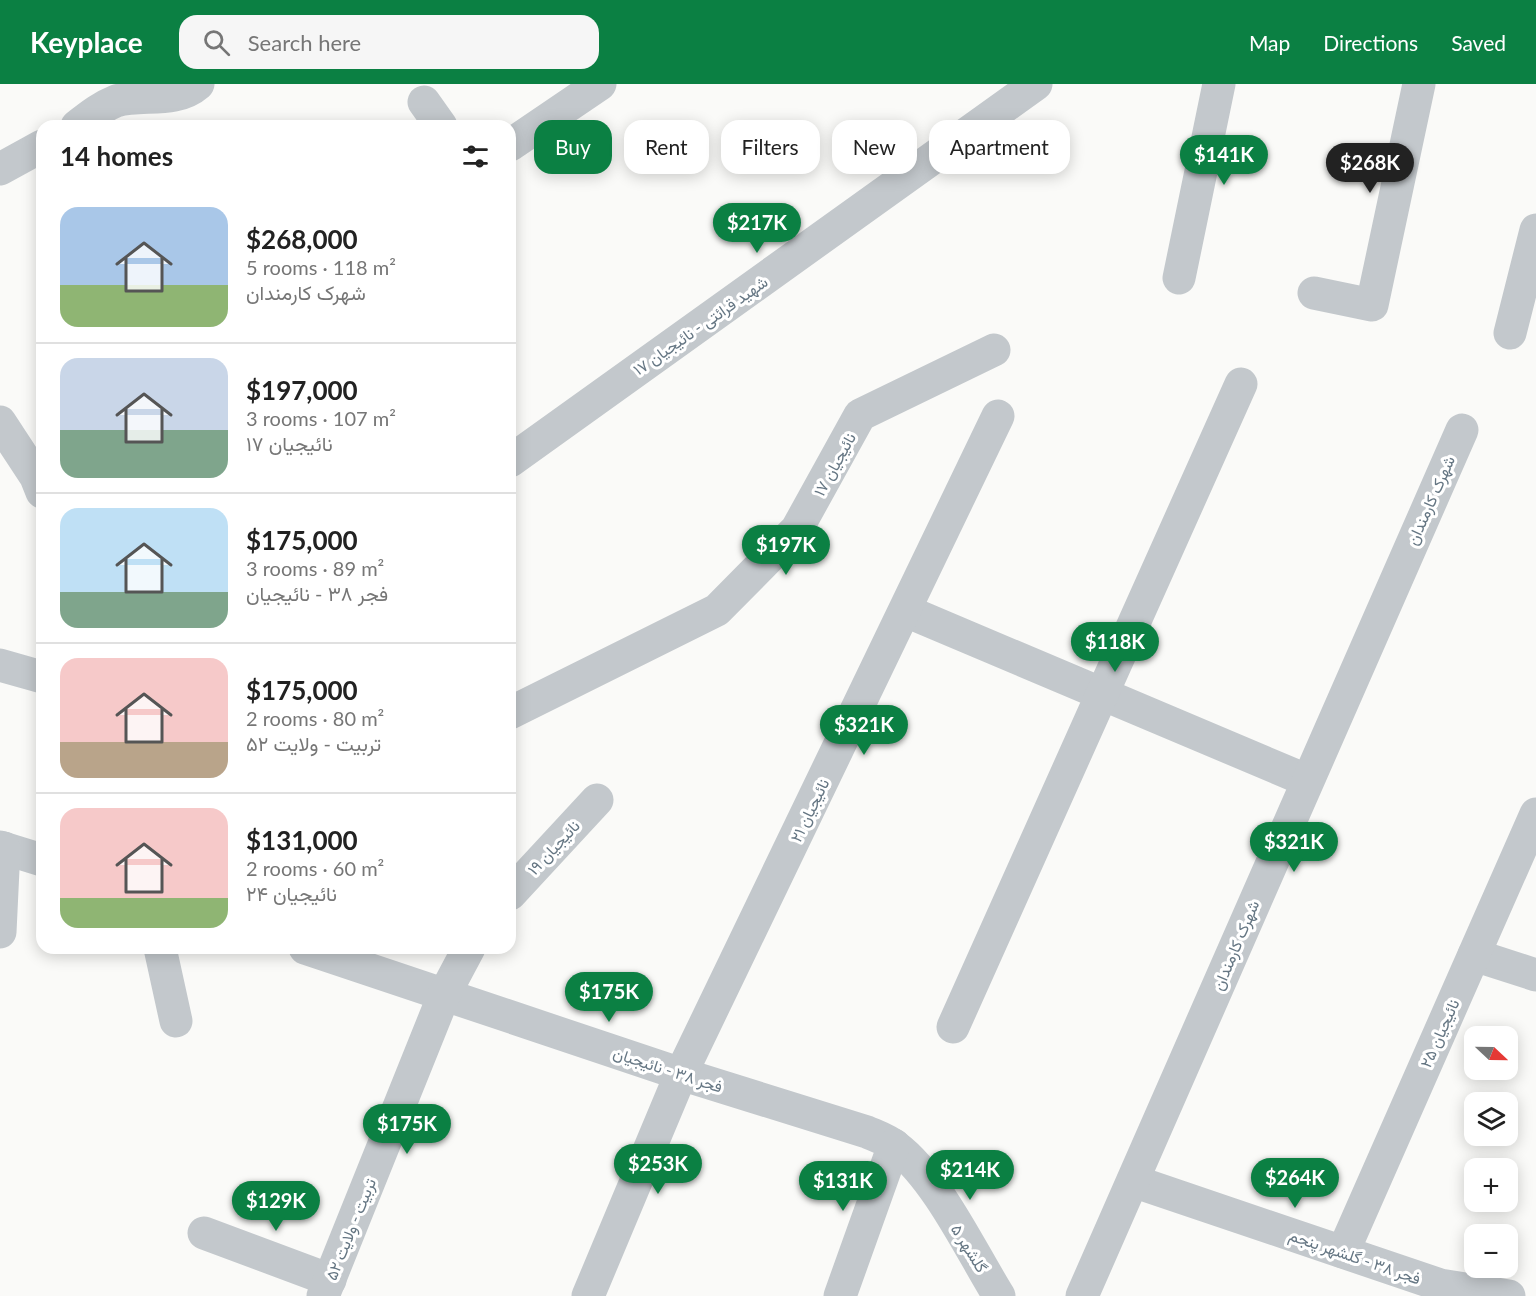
<!DOCTYPE html>
<meta charset="utf-8">
<style>
body{margin:0;font-family:Lato,Vazirmatn,sans-serif;background:#f6f6f6;color:#222;height:100vh;display:flex;flex-direction:column;font-size:22px;white-space:nowrap}
*{box-sizing:border-box;margin:0}
p{font-size:20px;color:#767676}
.icon{flex:none;width:33px;height:33px;fill:none;stroke:currentColor;stroke-width:2;stroke-linecap:round;stroke-linejoin:round}
.map{position:relative;flex:1;overflow:hidden}
.sheet{position:absolute;left:36px;top:36px;width:480px;height:834px;display:flex;flex-direction:column;background:#fff;border-radius:18px;box-shadow:0 3px 15px #0003}
.sheet>*{flex:none}
.hud{position:absolute;left:534px;top:36px;width:570px;height:54px;display:flex;gap:12px}
.needle{width:39px;rotate:112deg}
.buttons{position:absolute;left:1464px;top:942px;display:grid;gap:12px}
.buttons a{display:grid;place-items:center;width:54px;height:54px;border-radius:12px;background:#fff;box-shadow:0 3px 15px #0003;font-size:30px}
.price{position:absolute;translate:-50% -51px;padding:0 14px;border-radius:21px;background:#0b8043;color:#fff;font-size:20px;line-height:39px;filter:drop-shadow(0 2px 3px #0008)}
.price::after{content:'';position:absolute;left:50%;top:36px;width:18px;height:14px;margin-left:-9px;background:inherit;clip-path:polygon(0 0,100% 0,50% 100%)}
.price.on{background:#222;color:#fff}
ul{padding:0;list-style:none}
li{display:flex;align-items:center;gap:18px;height:150px;padding:0 24px}
li+li{border-top:2px solid #e0e0e0}
li span{display:grid;place-items:center;flex:none;width:168px;height:120px;border-radius:18px;color:#555}
li>.icon{margin-inline-start:auto}
span .icon{width:72px;height:72px;fill:#fffc;stroke-width:1}
li b{font-size:26px}
h2{display:flex;justify-content:space-between;align-items:center;height:72px;padding:0 24px;font-size:26px}
.tag{padding:0 21px;border-radius:18px;background:#fff;box-shadow:0 3px 15px #0003;font-size:21px;line-height:54px}
.tag.on{background:#0b8043;color:#fff}
header{display:flex;align-items:center;gap:36px;box-sizing:border-box;height:84px;padding:0 30px;background:#0b8043;color:#fff}
header strong{font-size:28px}
nav{display:flex;gap:33px;margin-inline-start:auto;font-size:21px}
.search{width:420px;height:54px;background:#f6f6f6;display:flex;align-items:center;gap:15px;box-sizing:border-box;padding:0 21px;border-radius:18px;color:#767676;font-size:22px}
.map>svg:first-child{display:block}
</style>
<header>
<strong>Keyplace</strong>
<div class="search"><svg class="icon" aria-label="search" viewBox="0 0 24 24"><circle cx="10" cy="10" r="6"/><path d="M15 15l6 6"/></svg>Search here</div>
<nav><a>Map</a><a>Directions</a><a>Saved</a></nav>
</header>
<div class="map">
<svg width="1536" height="1212" viewBox="0 0 1536 1212">
<rect width="100%" height="100%" fill="#fafaf8"/>
<g fill="none" stroke-linecap="round" stroke-linejoin="round">
<g stroke="#c3c8cc" stroke-width="33">
<polyline points="424,18 441,42"/>
<path d="M77 42C90 32 101 23 116 17 142 9 175 20 198 0"/>
<polyline points="510,61 600,0"/>
<polyline points="0,85 42,62"/>
<polyline points="1179,194 1219,0"/>
<polyline points="1314,209 1372,221 1419,0"/>
<polyline points="1510,249 1536,146"/>
<polyline points="0,338 36,393 42,408"/>
<polyline points="510,377 1036,0"/>
<polyline points="906,527 1306,696"/>
<polyline points="0,581 42,593"/>
<polyline points="510,629 717,526 797,445 860,331 994,266"/>
<polyline points="0,763 42,776"/>
<polyline points="510,810 597,716"/>
<polyline points="0,848 4,764"/>
<polyline points="160,864 176,937"/>
<path d="M305 864 681 990 867 1048C876 1052 888 1056 896 1063 937 1094 971 1167 999 1212"/>
<polyline points="1474,871 1536,891"/>
<polyline points="953,943 1241,300"/>
<polyline points="1133,1097 1440,1201 1509,1212"/>
<polyline points="204,1149 330,1196"/>
<polyline points="1343,1168 1536,730"/>
<polyline points="323,1212 444,911 469,864"/>
<polyline points="588,1212 681,990 998,332"/>
<polyline points="840,1212 894,1061"/>
<polyline points="1082,1212 1462,346"/>
</g>
</g>
<g text-anchor="middle" dominant-baseline="central" stroke-width="6" stroke-linejoin="round" paint-order="stroke">
<g font-size="16" fill="#657683" stroke="#fff">
<text transform="translate(700 241) rotate(-35)">شهید قرائتی - نائیجیان ۱۷</text>
<text transform="translate(834 380) rotate(-61)">نائیجیان ۱۷</text>
<text transform="translate(1430 416) rotate(-66)">شهرک کارمندان</text>
<text transform="translate(809 726) rotate(-64)">نائیجیان ۲۱</text>
<text transform="translate(553 763) rotate(-47)">نائیجیان ۱۹</text>
<text transform="translate(1235 861) rotate(-67)">شهرک کارمندان</text>
<text transform="translate(1439 949) rotate(-66)">نائیجیان ۲۵</text>
<text transform="translate(668 985) rotate(18)">فجر ۳۸ - نائیجیان</text>
<text transform="translate(350 1145) rotate(-68)">تربیت - ولایت ۵۲</text>
<text transform="translate(970 1164) rotate(58)">گلشهر ۵</text>
<text transform="translate(1355 1172) rotate(19)">فجر ۳۸ - گلشهر پنجم</text>
</g>
</g>
</svg>
<div class="buttons">
<a><svg class="needle" viewBox="-14 -14 28 28"><path d="M0-13l5 13h-10z" fill="#e53935"/><path d="M0 13l5-13h-10z" fill="#767676"/></svg></a>
<a><svg class="icon" aria-label="layers" viewBox="0 0 24 24"><path d="M12 4l9 5-9 5-9-5zM3 14l9 5 9-5"/></svg></a>
<a>+</a>
<a>−</a>
</div>
<b class="price" style="left:1224px;top:102px">$141K</b>
<b class="price on" style="left:1370px;top:110px">$268K</b>
<b class="price" style="left:757px;top:170px">$217K</b>
<b class="price" style="left:786px;top:492px">$197K</b>
<b class="price" style="left:1115px;top:589px">$118K</b>
<b class="price" style="left:864px;top:672px">$321K</b>
<b class="price" style="left:1294px;top:789px">$321K</b>
<b class="price" style="left:609px;top:939px">$175K</b>
<b class="price" style="left:407px;top:1071px">$175K</b>
<b class="price" style="left:658px;top:1111px">$253K</b>
<b class="price" style="left:970px;top:1117px">$214K</b>
<b class="price" style="left:1295px;top:1125px">$264K</b>
<b class="price" style="left:843px;top:1128px">$131K</b>
<b class="price" style="left:276px;top:1148px">$129K</b>
<div class="hud">
<a class="tag on">Buy</a>
<a class="tag">Rent</a>
<a class="tag">Filters</a>
<a class="tag">New</a>
<a class="tag">Apartment</a>
</div>
<section class="sheet">
<h2>14 homes<svg class="icon" aria-label="filters" viewBox="0 0 24 24"><path d="M4 7h16M4 17h16"/><circle cx="9" cy="7" r="2"/><circle cx="15" cy="17" r="2"/></svg></h2>
<ul>
<li><span style="background:linear-gradient(#a9c7e8 65%,#8fb573 0)"><svg class="icon" aria-label="home" viewBox="0 0 24 24"><path d="M3 11l9-7 9 7M6 9v11h12V9"/></svg></span><div><b>$268,000</b><p>5 rooms · 118 m²</p><p>شهرک کارمندان</p></div></li>
<li><span style="background:linear-gradient(#c9d6e8 60%,#7fa58c 0)"><svg class="icon" aria-label="home" viewBox="0 0 24 24"><path d="M3 11l9-7 9 7M6 9v11h12V9"/></svg></span><div><b>$197,000</b><p>3 rooms · 107 m²</p><p>نائیجیان ۱۷</p></div></li>
<li><span style="background:linear-gradient(#bfe0f5 70%,#7fa58c 0)"><svg class="icon" aria-label="home" viewBox="0 0 24 24"><path d="M3 11l9-7 9 7M6 9v11h12V9"/></svg></span><div><b>$175,000</b><p>3 rooms · 89 m²</p><p>فجر ۳۸ - نائیجیان</p></div></li>
<li><span style="background:linear-gradient(#f6c9c9 70%,#b9a48a 0)"><svg class="icon" aria-label="home" viewBox="0 0 24 24"><path d="M3 11l9-7 9 7M6 9v11h12V9"/></svg></span><div><b>$175,000</b><p>2 rooms · 80 m²</p><p>تربیت - ولایت ۵۲</p></div></li>
<li><span style="background:linear-gradient(#f6c9c9 75%,#8fb573 0)"><svg class="icon" aria-label="home" viewBox="0 0 24 24"><path d="M3 11l9-7 9 7M6 9v11h12V9"/></svg></span><div><b>$131,000</b><p>2 rooms · 60 m²</p><p>نائیجیان ۲۴</p></div></li>
</ul>
</section>
</div>
